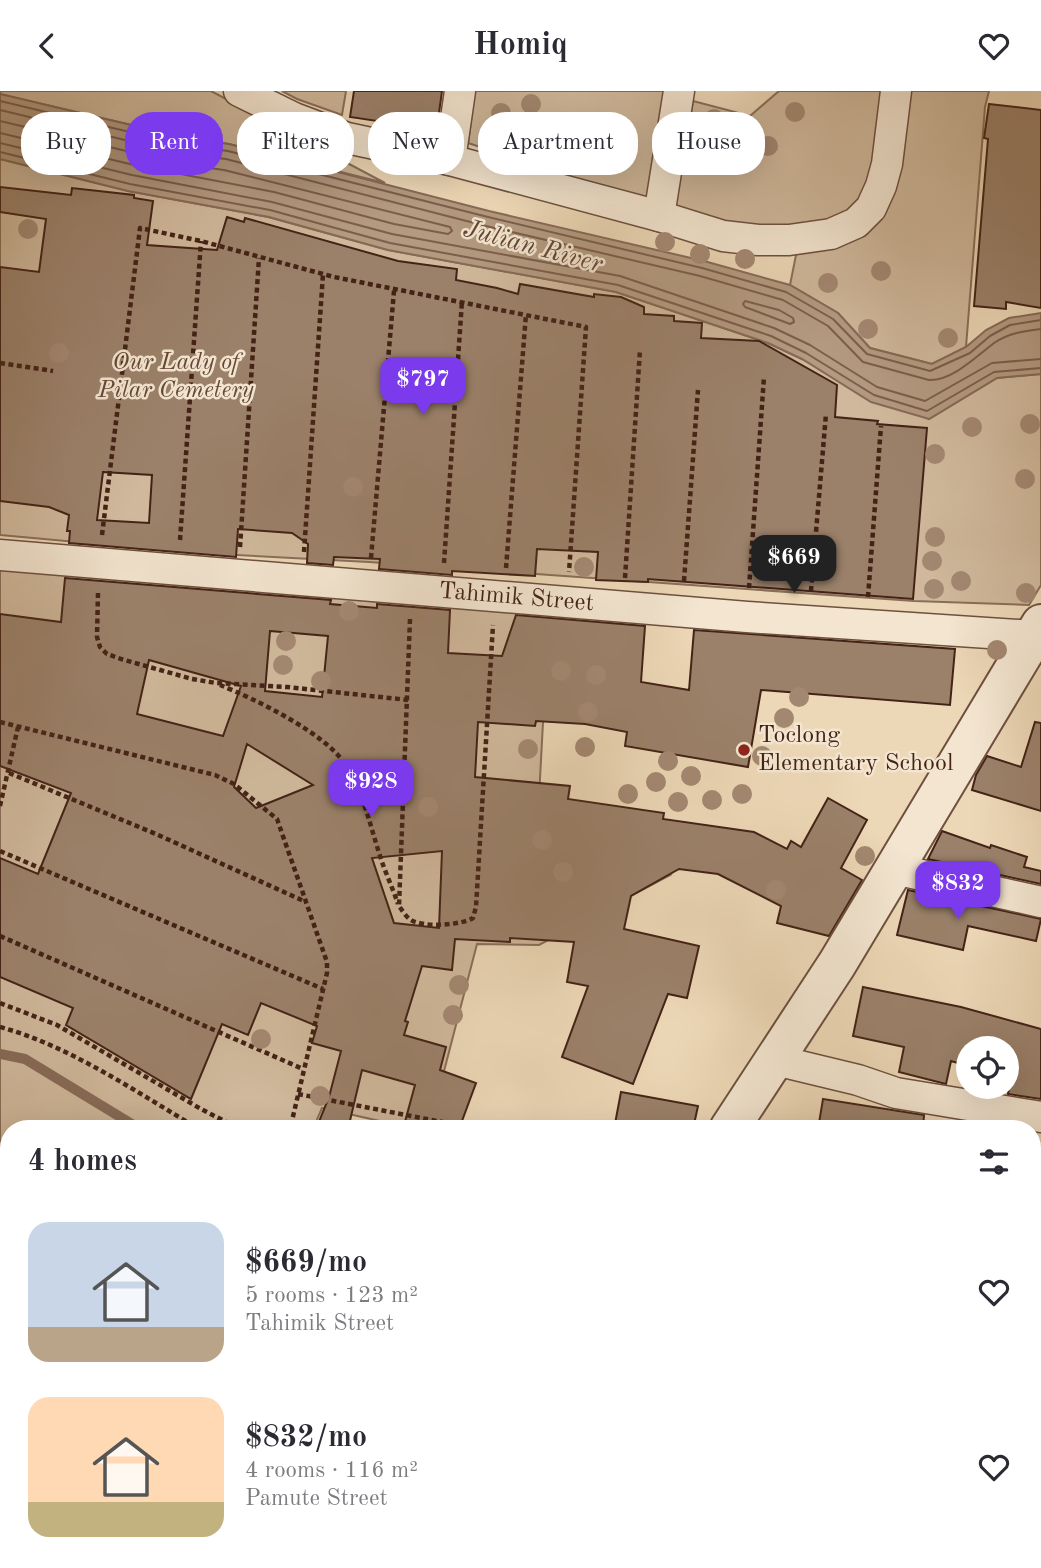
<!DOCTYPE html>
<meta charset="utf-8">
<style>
body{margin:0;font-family:"Old Standard TT",serif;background:#f2f2f3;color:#2b2b33;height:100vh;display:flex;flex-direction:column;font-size:26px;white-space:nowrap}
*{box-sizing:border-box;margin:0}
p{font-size:23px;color:#7c7c81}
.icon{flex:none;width:38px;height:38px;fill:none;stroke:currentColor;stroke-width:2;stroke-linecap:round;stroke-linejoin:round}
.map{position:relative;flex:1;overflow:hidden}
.details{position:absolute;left:0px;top:1029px;width:1041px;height:448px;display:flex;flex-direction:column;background:#fff;border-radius:28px 28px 0 0;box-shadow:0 7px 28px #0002}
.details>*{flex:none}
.guide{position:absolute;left:21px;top:21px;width:999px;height:63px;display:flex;gap:14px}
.buttons{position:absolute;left:956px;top:945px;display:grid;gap:14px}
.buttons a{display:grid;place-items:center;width:63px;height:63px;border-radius:50%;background:#fff;box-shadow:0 7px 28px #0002;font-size:35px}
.price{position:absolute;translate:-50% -60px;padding:0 16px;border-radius:14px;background:#7c3aed;color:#fff;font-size:23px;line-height:46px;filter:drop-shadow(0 2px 4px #0008)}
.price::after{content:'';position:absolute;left:50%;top:42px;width:21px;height:16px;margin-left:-10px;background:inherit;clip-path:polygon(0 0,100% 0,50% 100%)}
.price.selected{background:#222;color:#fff}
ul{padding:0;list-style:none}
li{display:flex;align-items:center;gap:21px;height:175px;padding:0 28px}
li span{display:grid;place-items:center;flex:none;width:196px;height:140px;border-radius:21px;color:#555}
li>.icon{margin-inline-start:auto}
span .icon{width:84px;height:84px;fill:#fffc;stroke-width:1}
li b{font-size:30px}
h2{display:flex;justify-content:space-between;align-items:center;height:84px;padding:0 28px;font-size:30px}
.pill{padding:0 24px;border-radius:28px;background:#fff;box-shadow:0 7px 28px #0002;font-size:24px;line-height:63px}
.pill.selected{background:#7c3aed;color:#fff}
header{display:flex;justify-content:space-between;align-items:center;height:91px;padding:0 28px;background:#fff;font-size:32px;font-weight:600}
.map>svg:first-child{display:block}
</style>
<header><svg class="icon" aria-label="back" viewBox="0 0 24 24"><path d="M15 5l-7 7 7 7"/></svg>Homiq<svg class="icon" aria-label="heart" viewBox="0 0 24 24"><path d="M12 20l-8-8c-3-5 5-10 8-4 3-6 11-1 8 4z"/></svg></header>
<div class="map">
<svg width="1041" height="1477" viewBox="0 0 1041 1477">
<rect width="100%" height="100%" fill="#ecd7b6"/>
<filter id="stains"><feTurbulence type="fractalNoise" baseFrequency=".00286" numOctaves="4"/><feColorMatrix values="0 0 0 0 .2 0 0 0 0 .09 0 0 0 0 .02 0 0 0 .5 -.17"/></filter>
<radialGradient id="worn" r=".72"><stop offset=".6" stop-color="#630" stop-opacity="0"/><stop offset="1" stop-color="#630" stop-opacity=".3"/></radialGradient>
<g fill="#cfb89b" stroke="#8a6e59" stroke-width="2">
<polygon points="0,0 211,0 385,92 229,53 186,47 0,3"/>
<polygon points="282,0 346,0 342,24 297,8"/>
<polygon points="475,0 667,0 651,112 468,52"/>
<polygon points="779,0 885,0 873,73 860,112 834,133 738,137 673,119 693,10 750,25"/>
<polygon points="904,0 989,0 985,16 966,256 932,273 870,257 838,222 790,194 797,159 857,143"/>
<polygon points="0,68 128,100 268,126 388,159 616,201 768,252 929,328 997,287 1041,283 1041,494 1029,514 914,510 369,471 197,462 0,444"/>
<polygon points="0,470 549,520 536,762 642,777 670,784 539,854 477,853 429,1038 415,1038 322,1017 313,1038 9,1038 9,1214 0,1210"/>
<polygon points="1033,1238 1041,1239 1041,1304 1033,1308"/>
<polygon points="0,1413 9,1414 9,1468 474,1468 472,1477 0,1477"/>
</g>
<polygon fill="#b39a80" stroke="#876a56" stroke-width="2" points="0,3 186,47 229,53 489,120 704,170 790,194 838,222 870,257 932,273 966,256 986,239 1009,227 1041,222 1041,283 997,287 929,328 871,311 802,268 768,252 616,201 388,159 269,126 128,100 0,68"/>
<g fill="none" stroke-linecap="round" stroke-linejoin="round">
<g stroke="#7c5e4c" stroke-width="2">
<polyline points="0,10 184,54 228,60 488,126 702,177 786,201 833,228 867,263 930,280 970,262 990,245 1010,234 1041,229"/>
<path d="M0 19 183 63 226 68 486 135 700 185 783 209 828 235 863 271 929 289C952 290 977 265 994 252 1009 242 1024 240 1041 238"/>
<polyline points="0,30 181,73 224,79 450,136 452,140 448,143 394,133 274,101 134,74 0,42"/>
<polyline points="0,52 132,84 272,111 392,143 620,185 774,237 810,254 877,296 925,310 992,272 1041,268"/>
<polyline points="0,61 130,93 270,119 390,152 618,194 771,245 806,262 874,304 927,320 994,281 1041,277"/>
<polygon points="745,210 779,219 793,227 794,231 790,233 745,216 743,213"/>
</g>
<g stroke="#876a56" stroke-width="10">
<polyline points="0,963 25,968 140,1038"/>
<polyline points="1032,1288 1041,1285"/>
</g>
</g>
<g fill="#9b816a" stroke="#442317" stroke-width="2" fill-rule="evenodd">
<polygon points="354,0 442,0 436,44 398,38 398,33 350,26"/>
<polygon points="989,13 1041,19 1041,217 1006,211 1006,218 974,215 988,48 984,47"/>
<path d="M0 96 71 104 72 97 134 104V107L153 110 147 154 217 159 227 126 244 131 245 127 398 170 457 178 456 189 497 197 518 203 520 193 594 206V203L621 206 644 216V223L674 225V230L702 232 701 247 759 250 837 294 835 326 878 330 877 333 927 337 913 508 648 488V491L596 489 598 461 537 458 535 485 452 480V484L379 478 380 468 334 466 333 474 307 472 308 453 292 442 238 438 236 466 69 452 70 440H67L69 424 49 416 0 410V176L39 181 46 128 0 121ZM103 381 152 384 149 432 97 429Z"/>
<path d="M65 487 331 509 330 513 377 517V513L450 519 448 562 502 565 516 524 645 535 641 591 689 599 694 539 955 558 950 614 761 599 748 676 625 655 627 641 585 633 536 630 535 635 478 631 475 686 570 695 568 708 664 722 663 728 754 741 787 758 791 750 801 756 828 707 867 729 841 777 862 789 829 845 777 832 781 815 718 783 679 778 631 805 624 838 699 855 687 907 668 903 633 993 562 966 588 895 567 891 574 851 510 847V851L455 848 452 879 422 875 405 930 408 931 404 944 446 956 440 979 476 992 459 1038H403L415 994 362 979 348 1038H316L329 1006 341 960 312 952 317 935 261 912 248 944 222 933 191 1008 66 934 73 917 0 886V767L38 783 71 702 0 675V523L61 531ZM270 540 328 545 322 606 265 600ZM149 569 241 595 223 645 137 623ZM247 653 313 694 256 717 234 696ZM442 760 439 837 394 832 372 767Z"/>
<polygon points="1035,631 1041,632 1041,720 972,699 976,684 987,665 1021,676"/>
<polygon points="942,740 990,757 991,754 1027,766 1024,776 1041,780 1041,793 928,768"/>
<polygon points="908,799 1041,828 1036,850 968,835 963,859 897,844"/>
<polygon points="863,896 961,916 1041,938 1041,1008 1008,1003 1011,986 1006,985 1006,957 968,957 968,975 951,970 946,993 899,981 904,956 853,945"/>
<polygon points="621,1001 698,1015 693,1038 614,1038"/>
<polygon points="823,1008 924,1024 923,1038 818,1038"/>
</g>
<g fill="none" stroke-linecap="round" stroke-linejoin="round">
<defs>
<g id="minor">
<polyline points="239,0 294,27 347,47 450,69 659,125 723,145 758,149 789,149 831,143 856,132 871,117 881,95 887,73 896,0"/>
<polyline points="450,69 460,0"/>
<polyline points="659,125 679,0"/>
<path id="s1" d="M0 464 747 526 1034 545"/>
<polyline points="895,778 1041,811"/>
<polyline points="775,969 858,989 896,1002 1041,1026"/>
<polyline points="1032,1162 1035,1162 1041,1121"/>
<polyline points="0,1396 9,1397"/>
</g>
<g id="tertiary">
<polyline points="729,1038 837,873 1041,533"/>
<polyline points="622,1468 622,1477"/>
</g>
</defs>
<use href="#minor" stroke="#6e503f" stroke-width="33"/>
<use href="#tertiary" stroke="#6e503f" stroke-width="42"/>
<g stroke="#442317" stroke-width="4.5" stroke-dasharray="5 3.5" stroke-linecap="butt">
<polyline points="0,272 53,280"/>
<polyline points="102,444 140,137 201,150 334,186 586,236 569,481"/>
<polyline points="180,449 201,150"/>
<polyline points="240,456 259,167"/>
<polyline points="304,461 323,183"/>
<polyline points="371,467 394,200"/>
<polyline points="444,472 462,210"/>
<polyline points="506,477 526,223"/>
<polyline points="625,487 640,259"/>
<polyline points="684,490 698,299"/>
<polyline points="749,497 764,286"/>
<polyline points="811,500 826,323"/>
<polyline points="98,502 97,546 100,556 107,563 121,568 192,588 216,592 287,596 408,609"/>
<polyline points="868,506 881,335"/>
<path d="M410 528 399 815C402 819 406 826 411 829 424 837 461 834 473 827L476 816 493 534"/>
<path d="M220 594C255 608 325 642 345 673 364 702 370 735 381 768 386 783 393 798 398 813"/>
<polyline points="0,631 215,684 234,693 277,728 327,871 327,882 290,1038"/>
<polyline points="9,682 156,743 306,811"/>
<polyline points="0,715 18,636"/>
<polyline points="0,760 323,898"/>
<polyline points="0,845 303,978"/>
<polyline points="0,912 57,934 201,1018 240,1038"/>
<path d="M0 936C68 954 138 1002 199 1038"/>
<polyline points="298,1003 478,1038"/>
</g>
<use href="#minor" stroke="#f3e5d0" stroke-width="30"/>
<use href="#tertiary" stroke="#f3e5d0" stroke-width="38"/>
</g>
<g fill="#a38871">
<circle cx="531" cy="13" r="10"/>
<circle cx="795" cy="21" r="10"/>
<circle cx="501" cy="22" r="10"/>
<circle cx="714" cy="28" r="10"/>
<circle cx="737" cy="49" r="10"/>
<circle cx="768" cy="55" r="10"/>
<circle cx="708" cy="57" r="10"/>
<circle cx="28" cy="138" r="10"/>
<circle cx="665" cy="151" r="10"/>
<circle cx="700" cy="163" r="10"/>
<circle cx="745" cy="168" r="10"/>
<circle cx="881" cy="180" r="10"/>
<circle cx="828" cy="192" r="10"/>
<circle cx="868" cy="238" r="10"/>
<circle cx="948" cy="247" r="10"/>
<circle cx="59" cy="262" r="10"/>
<circle cx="1030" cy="333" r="10"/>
<circle cx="972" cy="336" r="10"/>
<circle cx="935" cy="363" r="10"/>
<circle cx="1025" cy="388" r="10"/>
<circle cx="353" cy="396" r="10"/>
<circle cx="935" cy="446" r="10"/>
<circle cx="932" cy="470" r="10"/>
<circle cx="584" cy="476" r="10"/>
<circle cx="961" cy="490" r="10"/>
<circle cx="934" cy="498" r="10"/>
<circle cx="1026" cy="502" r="10"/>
<circle cx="349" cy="520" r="10"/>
<circle cx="286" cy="550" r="10"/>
<circle cx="997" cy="559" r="10"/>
<circle cx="283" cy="574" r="10"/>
<circle cx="561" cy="580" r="10"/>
<circle cx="596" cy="584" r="10"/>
<circle cx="321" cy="590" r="10"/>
<circle cx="799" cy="606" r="10"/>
<circle cx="588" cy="621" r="10"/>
<circle cx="784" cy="627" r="10"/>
<circle cx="585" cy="656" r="10"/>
<circle cx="528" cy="658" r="10"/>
<circle cx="762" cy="665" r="10"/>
<circle cx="668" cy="670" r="10"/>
<circle cx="397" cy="680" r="10"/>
<circle cx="691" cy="685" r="10"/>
<circle cx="656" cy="691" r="10"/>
<circle cx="628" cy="703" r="10"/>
<circle cx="742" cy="703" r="10"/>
<circle cx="712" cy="709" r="10"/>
<circle cx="678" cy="711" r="10"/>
<circle cx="428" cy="716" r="10"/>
<circle cx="542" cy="749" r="10"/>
<circle cx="865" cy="765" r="10"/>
<circle cx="563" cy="781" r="10"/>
<circle cx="776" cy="799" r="10"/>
<circle cx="459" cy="894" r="10"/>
<circle cx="453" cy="924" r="10"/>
<circle cx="261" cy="948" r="10"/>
<circle cx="320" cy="1005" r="10"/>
</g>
<circle fill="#8f2418" stroke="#f3e5d0" stroke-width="2.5" cx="744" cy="659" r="7"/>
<g text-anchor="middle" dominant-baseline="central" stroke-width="5" stroke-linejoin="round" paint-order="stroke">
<g font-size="24" font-style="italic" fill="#674838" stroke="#f3e5d0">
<text x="176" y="272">Our Lady of<tspan x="176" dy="28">Pilar Cemetery</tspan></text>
</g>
<g font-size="24" fill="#442317" stroke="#f3e5d0">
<text stroke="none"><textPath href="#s1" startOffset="518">Tahimik Street</textPath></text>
</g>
<g font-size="24" fill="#442317" stroke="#f3e5d0" text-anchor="start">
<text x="758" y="645">Toclong<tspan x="758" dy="28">Elementary School</tspan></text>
</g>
<g font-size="26" font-style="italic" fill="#654736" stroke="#f3e5d0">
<text transform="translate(533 156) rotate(15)">Julian River</text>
</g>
</g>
<rect width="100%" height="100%" filter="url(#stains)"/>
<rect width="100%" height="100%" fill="url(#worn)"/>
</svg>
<div class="buttons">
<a><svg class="icon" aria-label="locate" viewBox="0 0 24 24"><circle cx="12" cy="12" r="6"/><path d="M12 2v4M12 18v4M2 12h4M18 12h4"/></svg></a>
</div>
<b class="price" style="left:423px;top:326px">$797</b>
<b class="price selected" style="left:794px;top:504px">$669</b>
<b class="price" style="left:371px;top:728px">$928</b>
<b class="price" style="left:958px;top:830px">$832</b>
<div class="guide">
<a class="pill">Buy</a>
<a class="pill selected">Rent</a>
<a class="pill">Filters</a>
<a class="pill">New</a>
<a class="pill">Apartment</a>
<a class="pill">House</a>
</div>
<section class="details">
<h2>4 homes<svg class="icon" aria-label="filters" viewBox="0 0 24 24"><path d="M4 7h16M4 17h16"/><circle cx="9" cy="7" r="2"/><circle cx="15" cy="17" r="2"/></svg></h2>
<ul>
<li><span style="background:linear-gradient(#c9d6e8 75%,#b9a48a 0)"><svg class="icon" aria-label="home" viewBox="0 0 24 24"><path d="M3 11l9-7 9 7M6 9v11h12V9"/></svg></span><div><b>$669/mo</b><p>5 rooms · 123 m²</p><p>Tahimik Street</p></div><svg class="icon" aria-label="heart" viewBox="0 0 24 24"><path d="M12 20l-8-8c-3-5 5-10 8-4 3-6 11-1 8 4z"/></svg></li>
<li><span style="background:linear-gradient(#ffd9b3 75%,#c2b280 0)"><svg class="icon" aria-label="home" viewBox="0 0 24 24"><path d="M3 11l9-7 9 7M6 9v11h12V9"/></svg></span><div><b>$832/mo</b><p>4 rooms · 116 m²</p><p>Pamute Street</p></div><svg class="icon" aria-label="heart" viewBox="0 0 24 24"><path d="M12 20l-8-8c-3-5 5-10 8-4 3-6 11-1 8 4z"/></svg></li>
</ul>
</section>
</div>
